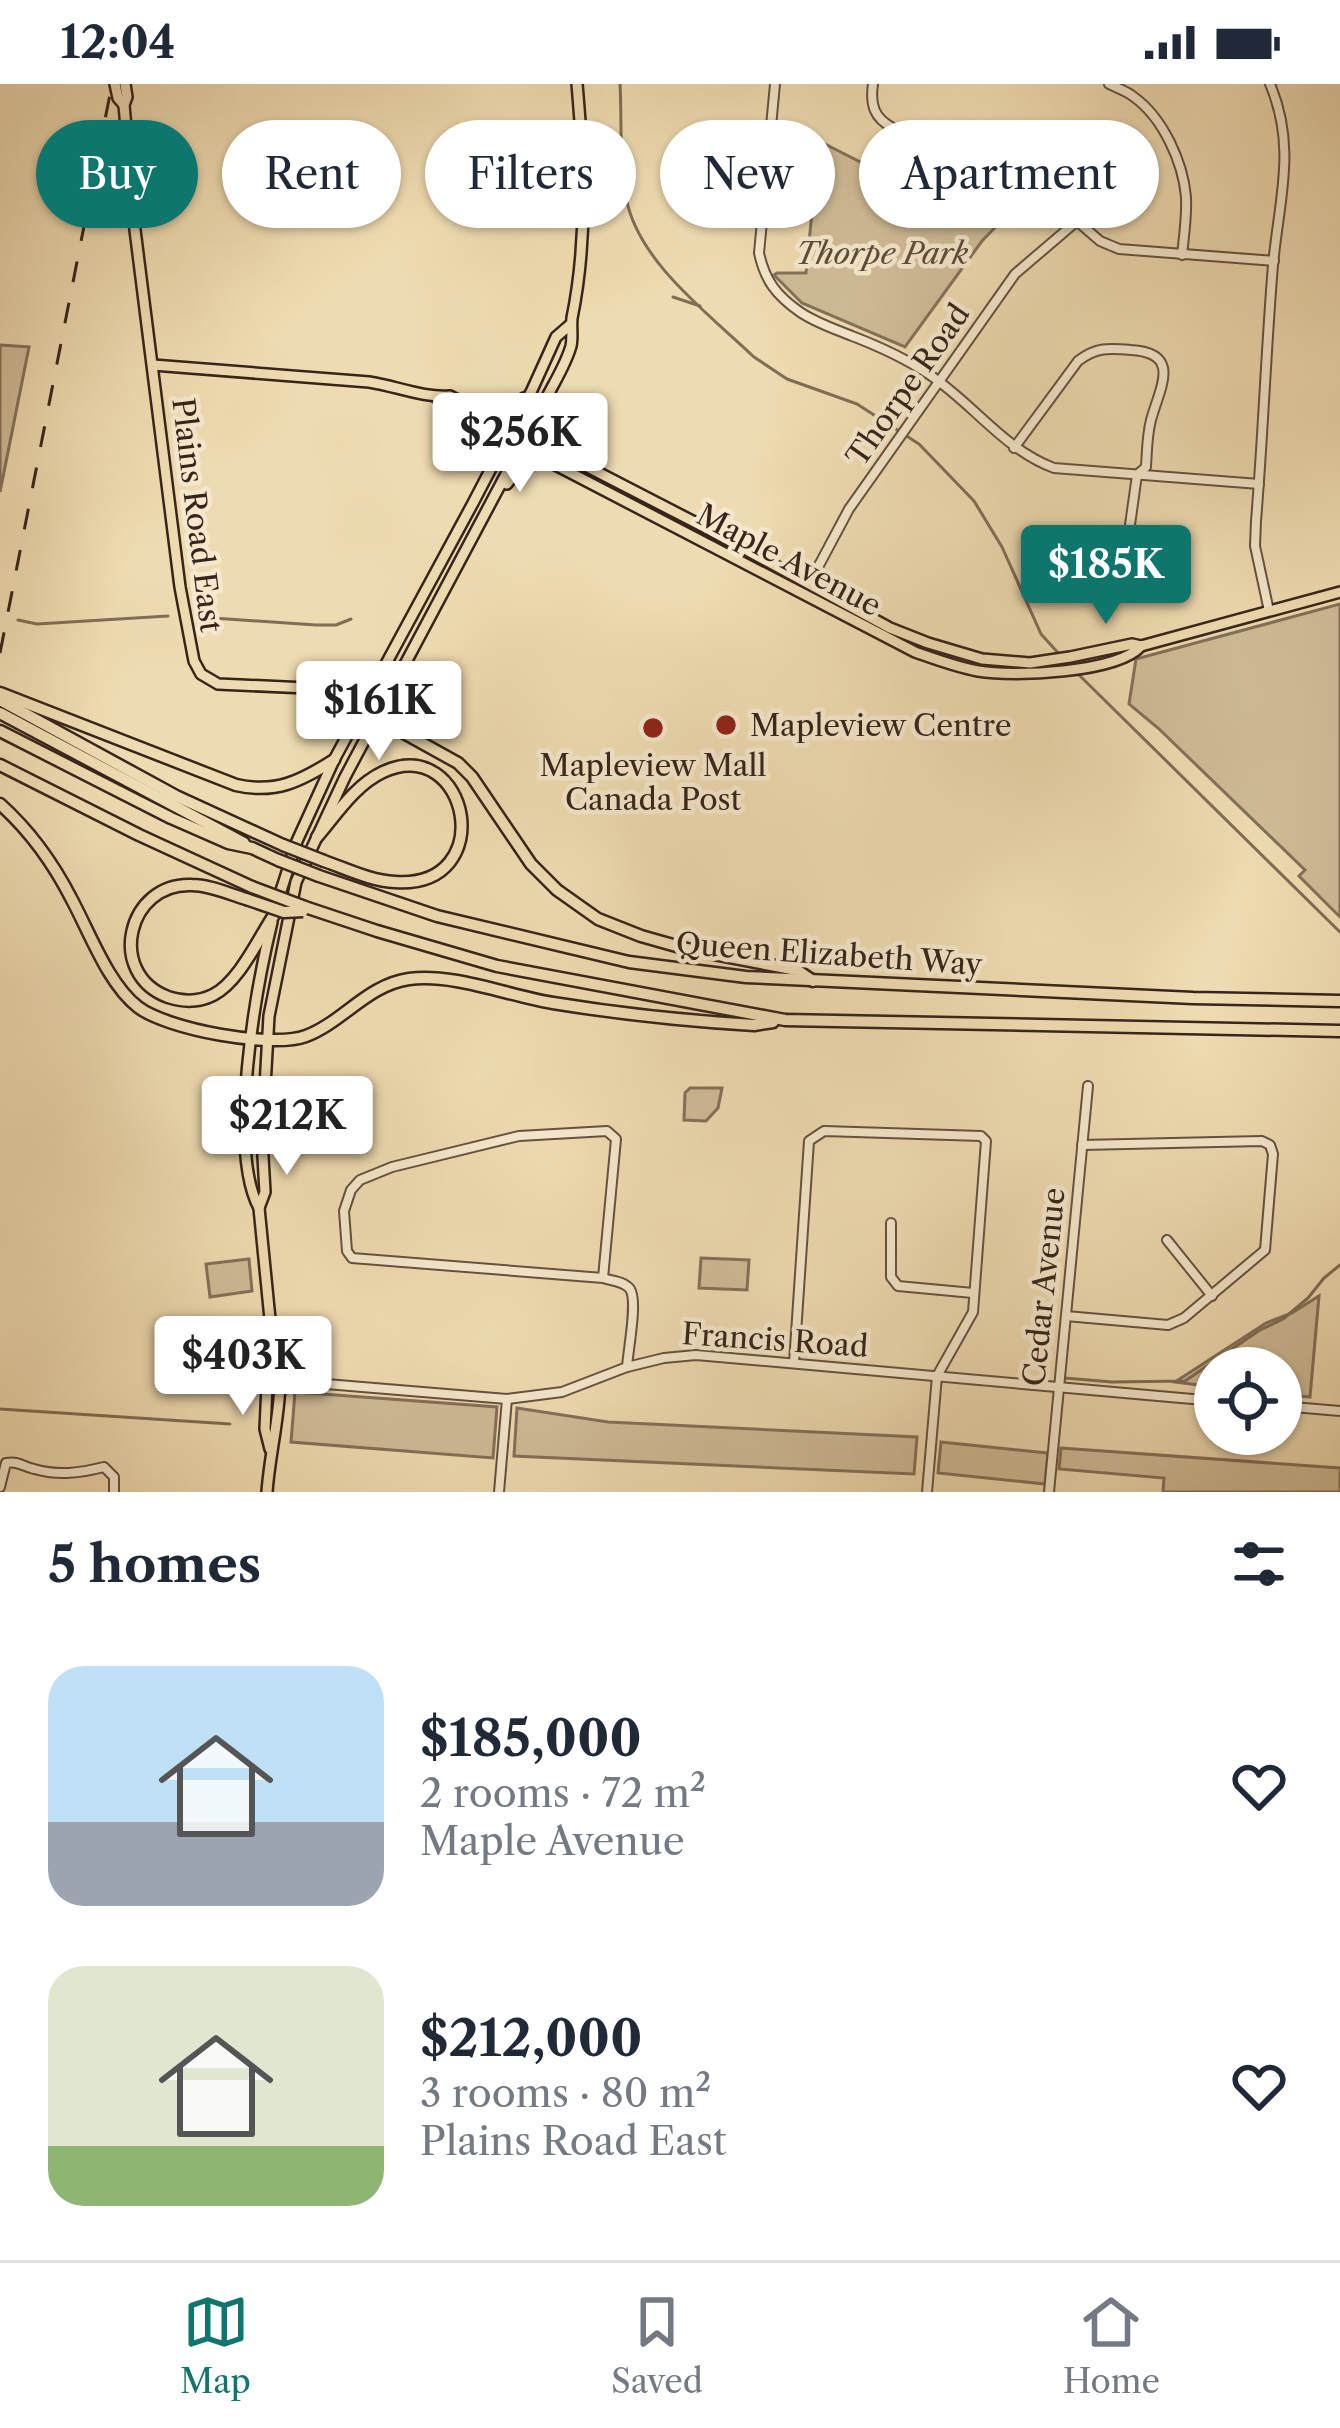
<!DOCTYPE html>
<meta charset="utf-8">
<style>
body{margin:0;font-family:"Libre Caslon Text",serif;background:#f2f2f3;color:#1f2937;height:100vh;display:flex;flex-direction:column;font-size:45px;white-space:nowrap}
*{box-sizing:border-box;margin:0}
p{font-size:39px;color:#747a83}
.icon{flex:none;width:66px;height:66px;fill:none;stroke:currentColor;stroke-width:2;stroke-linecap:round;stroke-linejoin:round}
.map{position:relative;height:1408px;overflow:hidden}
.sheet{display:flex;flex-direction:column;background:#fff;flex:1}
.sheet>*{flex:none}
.guide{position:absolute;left:36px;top:36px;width:1269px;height:108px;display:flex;gap:24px}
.buttons{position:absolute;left:1194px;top:1263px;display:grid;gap:24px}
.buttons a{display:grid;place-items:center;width:108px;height:108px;border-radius:50%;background:#fff;box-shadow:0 3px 9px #0004;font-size:60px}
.price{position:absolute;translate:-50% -102px;padding:0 27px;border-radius:12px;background:#fff;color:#222;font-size:39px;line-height:78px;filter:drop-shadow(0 3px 6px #0008)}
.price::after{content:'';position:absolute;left:50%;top:72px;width:36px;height:27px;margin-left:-18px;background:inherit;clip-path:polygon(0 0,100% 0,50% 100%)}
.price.selected{background:#0f766e;color:#fff}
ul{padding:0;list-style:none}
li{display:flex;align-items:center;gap:36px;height:300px;padding:0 48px}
li span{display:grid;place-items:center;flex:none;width:336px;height:240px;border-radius:36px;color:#555}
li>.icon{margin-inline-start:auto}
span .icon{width:144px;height:144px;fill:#fffc;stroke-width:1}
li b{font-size:51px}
h2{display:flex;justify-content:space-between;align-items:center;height:144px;padding:0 48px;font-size:51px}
.chip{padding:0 42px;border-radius:54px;background:#fff;box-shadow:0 3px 9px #0004;font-size:42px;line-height:108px}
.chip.selected{background:#0f766e;color:#fff}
.status{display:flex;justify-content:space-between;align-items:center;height:84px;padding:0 60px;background:#fff;direction:ltr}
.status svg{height:33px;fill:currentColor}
.tabs{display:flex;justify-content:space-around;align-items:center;height:168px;border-top:3px solid #e0e1e3;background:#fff;font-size:33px;color:#747a83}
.tabs a{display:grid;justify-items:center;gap:6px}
.tabs .selected{color:#0f766e}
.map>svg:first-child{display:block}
</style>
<div class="status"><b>12:04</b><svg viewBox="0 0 49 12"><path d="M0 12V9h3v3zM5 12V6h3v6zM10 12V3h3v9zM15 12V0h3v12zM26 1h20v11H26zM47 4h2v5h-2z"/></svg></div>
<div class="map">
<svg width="1340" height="1408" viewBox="0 0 1340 1408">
<rect width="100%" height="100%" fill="#efdbb1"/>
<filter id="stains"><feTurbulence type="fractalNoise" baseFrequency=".00167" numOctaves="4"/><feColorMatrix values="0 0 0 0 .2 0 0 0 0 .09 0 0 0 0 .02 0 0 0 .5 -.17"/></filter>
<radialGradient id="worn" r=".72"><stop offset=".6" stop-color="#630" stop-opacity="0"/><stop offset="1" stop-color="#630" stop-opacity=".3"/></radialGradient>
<g fill="#d0bc98" stroke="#84705a" stroke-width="3">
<polygon points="819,57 894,95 986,117 1008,130 982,157 905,263 802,219 774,191 777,189 806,189"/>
<polygon points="0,261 29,263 0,408"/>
<polygon points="1340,520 1340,833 1299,792 1305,786 1158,644 1129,620 1136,575"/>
<polygon points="690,1004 722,1004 718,1024 706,1037 684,1036 685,1009"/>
<polygon points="701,1174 749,1176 747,1206 699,1204"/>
<polygon points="249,1175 252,1207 210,1213 206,1180"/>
<polygon points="1319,1212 1310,1313 1281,1310 1281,1284 1215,1284 1215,1303 1175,1298 1266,1239 1292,1229"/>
<polygon points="295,1308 497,1323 493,1374 291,1358"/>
<polygon points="517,1324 608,1338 917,1353 914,1390 514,1372"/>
<polygon points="941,1358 1048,1369 1045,1400 938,1389"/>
<polygon points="1061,1364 1340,1384 1340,1408 1163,1408 1164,1394 1059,1385"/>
</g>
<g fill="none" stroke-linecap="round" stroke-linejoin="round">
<g stroke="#806d56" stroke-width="3">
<path d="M620 0C622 36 619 78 626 113 637 177 709 230 754 273L787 295 857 320 919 360 974 417 1002 463 1041 550 1070 582"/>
<polyline points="673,213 700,222"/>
<polyline points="199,533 316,541 336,541 351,535"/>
<polyline points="18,536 37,540 168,532"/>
<polyline points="1076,588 1340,848"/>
<polyline points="1065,1294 1112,1298 1185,1297 1260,1246 1283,1235 1308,1214 1324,1194 1340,1181"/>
<polyline points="0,1325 230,1340"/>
</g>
<defs>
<g id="minor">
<path d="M775 0 759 169C765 197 777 212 800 228 816 239 835 245 852 252 878 262 903 273 927 289 972 318 1003 365 1054 384L1259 400"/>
<path d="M873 0C870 21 874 34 893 44L957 59 1008 73 1029 82 1045 95 1077 137 1100 157 1119 165 1274 177"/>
<path d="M1109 0C1117 4 1127 7 1134 13 1163 34 1183 78 1186 113 1187 132 1184 152 1182 171"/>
<path d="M1014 364 1078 277C1096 263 1109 264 1131 266 1182 269 1160 303 1151 336 1147 351 1147 367 1146 383L1137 391 1127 462"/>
<polyline points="809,500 849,425 1015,190 1077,137"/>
<path d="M1269 527 1255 462 1256 437C1263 352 1266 266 1273 181 1279 115 1297 64 1270 0"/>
<polyline points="891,1139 891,1193 898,1202 973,1209"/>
<polyline points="1167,1156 1212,1212"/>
<path d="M603 1194 616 1055 607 1047 519 1052 392 1083 360 1096 351 1106 344 1127 347 1167 352 1174 603 1194C612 1197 624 1197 630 1205 638 1217 628 1266 627 1283"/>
<polyline points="1066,1232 1168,1241 1184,1234 1265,1166 1273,1070 1270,1061 1262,1057 1082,1061"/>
<polyline points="794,1279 809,1057 824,1047 981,1052 986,1057 973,1228 937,1292 927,1408"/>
<polyline points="278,1296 507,1315 562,1308 627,1283 664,1274 696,1271 1215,1317"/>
<polyline points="1281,1322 1340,1327"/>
<path d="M0 1403 6 1379C18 1377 22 1382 34 1385 59 1392 80 1389 104 1383L114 1393V1408"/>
<polyline points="499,1408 507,1315"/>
<polyline points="1049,1408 1088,1002"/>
</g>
<g id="major">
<polyline points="115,0 118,14 124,21"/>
<polyline points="125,0 127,13 124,21 135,146 180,503 194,577 201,590 218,600 307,604 367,630"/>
<path d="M153 281 369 298C396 302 423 314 450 312L706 444 890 544 928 559 982 575 1030 579 1070 573 1132 560 1141 562 1340 508"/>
<path d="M436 313 444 323 915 568C935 575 956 583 978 587 1013 593 1117 589 1141 562"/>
<polyline points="544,325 542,340 557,364"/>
<polyline points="491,329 505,327 524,314"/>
<polyline points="475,343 491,364 489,380"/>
<path d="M507 400C517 386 530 374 548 380"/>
<polyline points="278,816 297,757 334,676 473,419 532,306 556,253 571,240"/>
<path d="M259 1124 265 1108 262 1055 269 932 296 798 345 693 547 313C555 297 566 280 571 262 573 253 571 244 572 234 588 156 584 79 577 0"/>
<path d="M270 1365 265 1345 270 1235 259 1124C227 1064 256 904 272 838"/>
<path d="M267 1408C271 1352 291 1298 272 1242"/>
</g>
<g id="highway">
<path d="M0 609 236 701C276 710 301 697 334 676"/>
<polyline points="0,616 176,712 283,761"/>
<polyline points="0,629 244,759"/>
<polyline points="377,634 458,679 472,693 531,780 557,806 598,835 641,852 687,865 797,886 813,897"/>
<polyline points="0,647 171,734 228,759 252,764 278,776"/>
<polyline points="0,681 139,751 252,803"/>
<path d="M0 720C29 746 53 779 71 814 89 847 108 900 138 923 166 945 272 965 306 952 343 938 367 901 409 895 454 889 509 912 553 919 620 930 687 937 754 941L773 938"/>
<path d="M317 753C336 731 355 701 383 688 469 649 500 805 395 798 371 797 347 785 324 777"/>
<polyline points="319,792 437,832 629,878 746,893 1193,914 1340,917"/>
<path d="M246 815C229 810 210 801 192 801 127 798 106 890 168 913 183 918 199 918 213 911 239 898 258 855 274 831"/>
<polyline points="305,823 377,847 497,882 785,936 1340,947"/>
</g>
</defs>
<use href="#minor" stroke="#655240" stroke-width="12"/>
<use href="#major" stroke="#37241b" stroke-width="14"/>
<use href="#highway" stroke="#37241b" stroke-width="15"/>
<use href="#minor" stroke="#f5e8cc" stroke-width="8"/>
<use href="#major" stroke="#efdbb1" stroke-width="9"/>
<use href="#highway" stroke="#efdbb1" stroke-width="10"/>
<polyline stroke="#37241b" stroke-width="3" stroke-dasharray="21 21" stroke-linecap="butt" points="0,569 112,0"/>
<defs>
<g id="highway-bridge">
<polyline points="283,761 324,777"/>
<polyline points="278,776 319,792"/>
<polyline points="252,803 305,823"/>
<polyline points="246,815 284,828 303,827"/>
</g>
</defs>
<use href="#highway-bridge" stroke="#37241b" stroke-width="15" stroke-linecap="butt"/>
<use href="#highway-bridge" stroke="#efdbb1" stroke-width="10"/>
</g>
<g fill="#8f2418" stroke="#f5e8cc" stroke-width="4.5">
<circle cx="726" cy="641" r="12"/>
<circle cx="653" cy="644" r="12"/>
</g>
<g text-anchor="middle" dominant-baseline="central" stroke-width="9" stroke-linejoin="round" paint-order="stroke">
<g font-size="30" font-style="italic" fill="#5d4a3a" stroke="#f5e8cc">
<text x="882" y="169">Thorpe Park</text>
</g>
<g font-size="30" fill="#37241b" stroke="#f5e8cc">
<text transform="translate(908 301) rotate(-55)">Thorpe Road</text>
<text transform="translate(197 431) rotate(83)">Plains Road East</text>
<text transform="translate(789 476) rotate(28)">Maple Avenue</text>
<text transform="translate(829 870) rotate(4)">Queen Elizabeth Way</text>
<text transform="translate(1044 1203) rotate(-84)">Cedar Avenue</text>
<text transform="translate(775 1256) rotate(4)">Francis Road</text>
</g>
<g font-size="30" fill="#37241b" stroke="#f5e8cc" text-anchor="start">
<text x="750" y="641">Mapleview Centre</text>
<text x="653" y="681" text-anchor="middle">Mapleview Mall<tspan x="653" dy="34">Canada Post</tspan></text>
</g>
</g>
<rect width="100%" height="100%" filter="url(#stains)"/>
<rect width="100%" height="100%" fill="url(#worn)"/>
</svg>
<div class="buttons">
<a><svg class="icon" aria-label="locate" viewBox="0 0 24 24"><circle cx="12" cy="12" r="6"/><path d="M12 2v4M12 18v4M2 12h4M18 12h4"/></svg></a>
</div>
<b class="price" style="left:520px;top:411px">$256K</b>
<b class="price selected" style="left:1106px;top:543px">$185K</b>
<b class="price" style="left:379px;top:679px">$161K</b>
<b class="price" style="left:287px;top:1094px">$212K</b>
<b class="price" style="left:243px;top:1334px">$403K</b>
<div class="guide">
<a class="chip selected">Buy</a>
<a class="chip">Rent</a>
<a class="chip">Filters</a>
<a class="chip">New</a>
<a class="chip">Apartment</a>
</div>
</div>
<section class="sheet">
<h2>5 homes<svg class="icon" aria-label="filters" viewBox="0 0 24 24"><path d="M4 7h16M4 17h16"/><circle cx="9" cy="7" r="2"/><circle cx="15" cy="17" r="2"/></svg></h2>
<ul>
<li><span style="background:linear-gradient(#bfe0f5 65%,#9aa5b1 0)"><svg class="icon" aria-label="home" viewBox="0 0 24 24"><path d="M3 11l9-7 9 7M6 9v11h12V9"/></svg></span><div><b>$185,000</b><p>2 rooms · 72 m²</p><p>Maple Avenue</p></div><svg class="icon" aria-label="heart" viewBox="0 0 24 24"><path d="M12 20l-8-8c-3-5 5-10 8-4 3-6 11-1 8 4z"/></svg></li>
<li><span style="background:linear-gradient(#dfe7d0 75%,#8fb573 0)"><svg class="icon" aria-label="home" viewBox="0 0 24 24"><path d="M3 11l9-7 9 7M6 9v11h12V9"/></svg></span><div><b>$212,000</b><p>3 rooms · 80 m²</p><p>Plains Road East</p></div><svg class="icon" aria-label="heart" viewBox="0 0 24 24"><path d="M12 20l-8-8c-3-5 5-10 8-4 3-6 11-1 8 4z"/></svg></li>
</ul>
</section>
<nav class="tabs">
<a class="selected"><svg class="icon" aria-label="map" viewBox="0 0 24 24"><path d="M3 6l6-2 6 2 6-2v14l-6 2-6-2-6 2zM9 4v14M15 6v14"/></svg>Map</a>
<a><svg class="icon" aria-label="saved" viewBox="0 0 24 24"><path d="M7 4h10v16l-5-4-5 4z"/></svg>Saved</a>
<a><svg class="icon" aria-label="home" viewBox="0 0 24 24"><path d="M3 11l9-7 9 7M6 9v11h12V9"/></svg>Home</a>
</nav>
